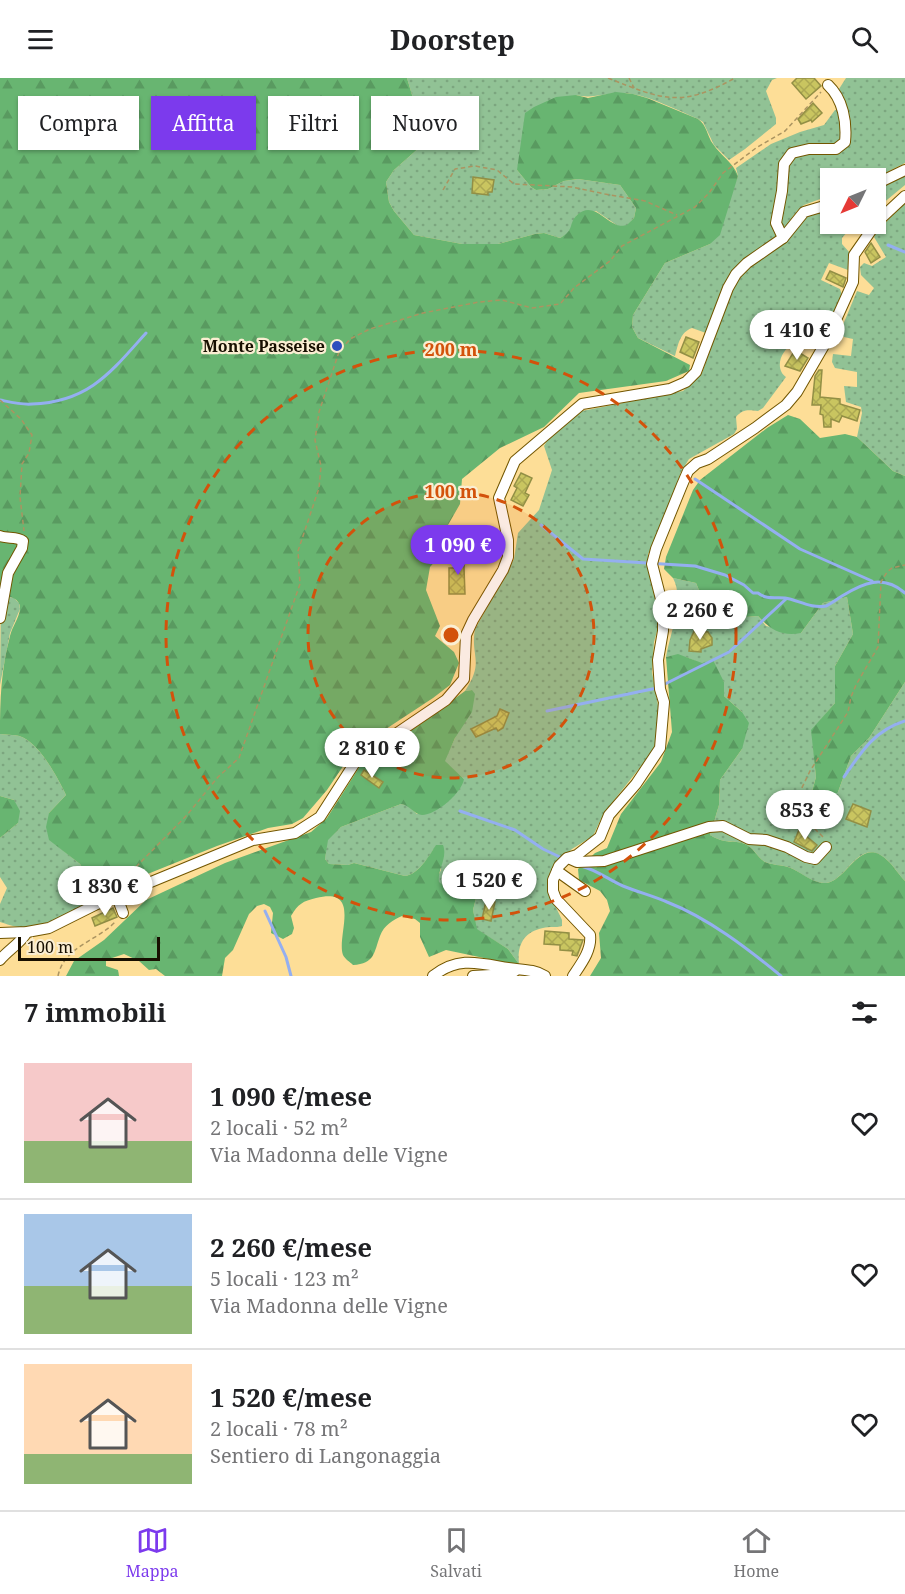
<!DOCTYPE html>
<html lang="it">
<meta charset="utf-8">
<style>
body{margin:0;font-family:"Noto Serif",serif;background:#f2f2f2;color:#202124;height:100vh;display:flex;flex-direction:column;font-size:22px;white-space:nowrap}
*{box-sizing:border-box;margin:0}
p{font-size:20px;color:#757577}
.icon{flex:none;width:33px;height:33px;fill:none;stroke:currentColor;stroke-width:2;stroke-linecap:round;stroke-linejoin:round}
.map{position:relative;height:898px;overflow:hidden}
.details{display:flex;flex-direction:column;background:#fff;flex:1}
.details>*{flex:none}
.top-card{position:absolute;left:18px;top:18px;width:600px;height:54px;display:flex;gap:12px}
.needle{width:39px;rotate:227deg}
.buttons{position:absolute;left:820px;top:90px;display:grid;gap:12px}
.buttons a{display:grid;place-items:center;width:66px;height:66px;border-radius:0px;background:#fff;box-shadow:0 2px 4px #0004;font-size:30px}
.scale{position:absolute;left:18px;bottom:15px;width:142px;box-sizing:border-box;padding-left:6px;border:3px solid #170f00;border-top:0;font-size:16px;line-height:21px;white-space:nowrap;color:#170f00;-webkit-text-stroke:4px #faeed2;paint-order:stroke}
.price{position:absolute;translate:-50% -51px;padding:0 14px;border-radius:21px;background:#fff;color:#222;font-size:20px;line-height:39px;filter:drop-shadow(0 2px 3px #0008)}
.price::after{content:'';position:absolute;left:50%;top:36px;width:18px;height:14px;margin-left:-9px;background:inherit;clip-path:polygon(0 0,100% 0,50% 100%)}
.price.current{background:#7c3aed;color:#fff}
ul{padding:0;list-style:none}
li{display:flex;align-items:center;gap:18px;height:150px;padding:0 24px}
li+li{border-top:2px solid #e0e0e0}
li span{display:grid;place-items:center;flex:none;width:168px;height:120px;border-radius:0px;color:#555}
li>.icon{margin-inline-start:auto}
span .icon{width:72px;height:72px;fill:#fffc;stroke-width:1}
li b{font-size:26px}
h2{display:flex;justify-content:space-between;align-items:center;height:72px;padding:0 24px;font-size:26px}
.pill{padding:0 21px;border-radius:0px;background:#fff;box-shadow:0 2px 4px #0004;font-size:21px;line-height:54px}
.pill.current{background:#7c3aed;color:#fff}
header{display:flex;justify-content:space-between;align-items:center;height:78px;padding:0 24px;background:#fff;font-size:27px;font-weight:700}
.tabs{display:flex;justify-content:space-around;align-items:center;height:84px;border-top:2px solid #e0e0e0;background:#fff;font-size:16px;color:#757577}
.tabs a{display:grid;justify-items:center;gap:3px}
.tabs .current{color:#7c3aed}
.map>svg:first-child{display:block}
</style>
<header><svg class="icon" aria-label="menu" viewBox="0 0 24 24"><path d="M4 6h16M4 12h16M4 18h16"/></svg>Doorstep<svg class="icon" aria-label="search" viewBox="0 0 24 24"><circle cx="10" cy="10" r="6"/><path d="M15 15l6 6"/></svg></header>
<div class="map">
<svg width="905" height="898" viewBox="0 0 905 898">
<defs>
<pattern id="grass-dots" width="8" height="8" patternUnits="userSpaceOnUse" patternTransform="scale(1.5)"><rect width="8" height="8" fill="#91c295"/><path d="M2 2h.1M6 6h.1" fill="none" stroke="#7ca67f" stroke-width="1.8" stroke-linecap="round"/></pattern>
<pattern id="forest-firs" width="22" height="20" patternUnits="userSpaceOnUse" patternTransform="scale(1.5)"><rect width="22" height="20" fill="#68b571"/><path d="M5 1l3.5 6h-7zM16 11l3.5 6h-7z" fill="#599a60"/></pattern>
<pattern id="building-cross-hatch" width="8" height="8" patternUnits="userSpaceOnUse" patternTransform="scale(1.5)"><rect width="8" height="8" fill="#c9c560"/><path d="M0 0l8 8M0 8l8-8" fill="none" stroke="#aca852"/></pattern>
</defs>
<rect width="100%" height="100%" fill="#fdde97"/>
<g fill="url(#grass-dots)">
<path d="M407 0H777L772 2 766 13 776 40V46L745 71 729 82 714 67 703 44 698 41C677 32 654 20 632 16 612 12 595 22 576 17L517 92 531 109 536 112 548 111 564 103 578 101 620 107 636 130 634 140 627 148H618L596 133 577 137 569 155 560 160 544 155 535 156 498 166H462L414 157 394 133 389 124 386 104 394 92 429 61 432 48 415 27Z"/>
<path d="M846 0H905V85L875 100H831V117L804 127 797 133 785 149 776 158 751 176 706 255 692 250C680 254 678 267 675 278L638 260 632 249 633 237 665 185 710 166 738 98 736 90 771 66 800 54 824 47 835 32 845 31 839 11Z"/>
<polygon points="905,97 905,107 876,131 876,112"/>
<polygon points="905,125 905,398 893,393 857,359 862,335 861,329 846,324 844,308 857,309 857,294 835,290 832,284 833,276 851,278 853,261 844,259 840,254 857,213 869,217 874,210 861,197 860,189 864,185 872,188 886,179 874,159 877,153"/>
<path d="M831 131V146H854L842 160V166L850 175 848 192 829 185 821 202 840 211 842 217 818 268C807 272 803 265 794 267 781 270 774 291 786 299L763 330 758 333C748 332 743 331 736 339L737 351 734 356 689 381 681 394 656 461 648 476 649 495 657 518 659 546 654 564 652 594 659 633 658 659 653 673 615 721 601 741 593 758 572 771 559 783 551 819 562 842V848C556 850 549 848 543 850 523 854 517 868 519 886L508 871 476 851 473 832 476 820 468 811 448 812 438 804V798L441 792 436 768C428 779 419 796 405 798L354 785 348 787 329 786 325 781 327 762 341 749 401 726 407 727 417 736 464 701 444 683 455 660 472 612 465 613C485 583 470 579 475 551L514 481 518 455 539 432 552 392 544 368 547 363 582 333 683 313 702 295 733 208 746 193 781 166 807 139Z"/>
<path d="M673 500 696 505 704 524 721 541 758 538 766 548 801 555 823 525 847 519 853 556 835 588V625L812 652 816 699 811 717 838 714 851 678 869 660 905 604V803C898 796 894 788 887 782 860 756 847 803 826 805 811 806 801 793 788 789 781 787 772 787 765 784 758 780 753 769 745 766 733 761 726 767 710 757L719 727 720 702 742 671V634L724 618V604C707 590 689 573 666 579 670 555 685 522 673 500Z"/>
<polygon points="1,517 14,520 19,525 20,531 10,555 0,607"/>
<path d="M0 656C7 657 17 656 24 660 41 669 58 700 66 717L49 735V761L80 786 98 816C83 833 47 848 24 849 16 850 7 846 0 844V826L7 810 0 799V760L18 745 14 722 0 718Z"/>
</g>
<g fill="url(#forest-firs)">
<path d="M0 0H407L415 27 432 48 429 61 394 92 386 104 389 124 394 133 414 157 462 166H498L535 156 544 155 560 160C575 152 568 146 577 137 592 123 604 142 617 147 619 148 624 148 627 147L634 140 636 130 620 107 578 101 564 103 548 111 536 112 531 109 517 92 525 35 534 29 556 19 576 17 588 20 616 14 633 16 647 20 698 41C707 47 707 58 713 66 721 78 733 84 738 98L720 157 710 166 665 185 633 237 632 249 638 260 690 287 689 293 666 303 579 315 544 349 500 370 462 401 460 426 448 447 446 471 430 489 426 512 440 548 435 558 454 574 459 585 450 607 433 620 354 672 327 712 303 740 292 746 268 750 217 768 98 816 80 786 49 762 46 749 49 735 66 717C58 700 41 669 24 660 17 656 7 657 0 656 0 621 1 592 10 558 12 549 19 540 20 531 21 520 7 517 0 518Z"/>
<path d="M788 337 800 341 820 360 845 356 857 359 893 393 905 398V604L869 660 851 678 838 714 829 722 816 723 811 717 816 699 811 652 835 625V588L853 556 847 519 823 525 801 555C783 559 770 552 758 538L721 541 704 524 696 505 673 500 664 491 666 479 693 412 700 402 767 350Z"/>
<path d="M678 576 702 585 713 582 724 604V618L742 634 749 645 742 671 720 702 719 727 710 757C726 767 733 761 745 766 753 769 758 780 765 784 772 787 781 787 788 789 801 793 812 806 826 805 847 803 861 756 887 782 894 788 898 796 905 803V898H590L601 880 599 855 610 833 607 822 600 813 579 802 578 791 595 775 607 770 621 736 661 684 672 654 666 579Z"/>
<path d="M472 612 475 616 472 634 455 660 445 683 464 701C462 715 436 737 422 737 413 736 410 727 401 726L341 749 328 762 325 781 329 786 348 787 354 785 405 798C419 796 428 779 436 767H443C448 780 437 792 439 804L449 812 468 811 476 820 473 832 477 851 508 871 519 886H512L446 872 429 879 420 859V845L415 841 402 838C393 842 384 847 380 858 374 874 375 886 353 887 350 884 345 881 343 877 336 858 363 808 316 820 303 823 298 826 291 838L294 850 292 856 283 861 271 855 273 835 270 829 264 826 257 828 249 836 233 872 225 880 222 898H165L156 891 149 892 139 883 124 876 106 882V888L118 892 119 898H66L74 883 104 862 146 822 225 785 311 754 327 740 360 688 373 677 427 641 465 613Z"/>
<polygon points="0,718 14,722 20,733 18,745 0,760"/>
</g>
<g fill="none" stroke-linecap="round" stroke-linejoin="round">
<g stroke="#94aff0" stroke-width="3">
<polyline points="888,167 905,174"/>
<path d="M0 322C10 324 22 327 32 326 89 324 111 294 146 255"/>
<polyline points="695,401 800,471 872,503"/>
<path d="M541 447 583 481 695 488 725 497 744 507 753 515H758C767 522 774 519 785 520 798 522 811 531 826 528 831 526 837 521 842 518 863 505 883 496 905 515"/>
<polyline points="663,607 729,574 786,521"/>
<polyline points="547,633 657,610"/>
<path d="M844 699C861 674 875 652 905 643"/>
<polyline points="460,733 515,752 543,771 562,780"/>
<path d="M581 788C597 792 609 802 623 808 638 814 653 818 667 824 708 840 747 870 781 898"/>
<polyline points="265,833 286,879 291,898"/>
</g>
</g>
<g fill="url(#building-cross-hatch)" stroke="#928f45" stroke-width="1.5">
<polygon points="797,0 814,0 821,8 806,21 792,5"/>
<polygon points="813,25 822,35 812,44 811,42 801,46 798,41"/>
<polygon points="473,99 494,102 492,114 488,114 488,117 472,115"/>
<polygon points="871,165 880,179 871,185 865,174"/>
<polygon points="830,193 846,200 843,209 826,201"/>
<polygon points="686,259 699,264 693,280 680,274"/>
<polygon points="795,272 808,280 800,293 785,288"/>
<polygon points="819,292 822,292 820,319 840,321 840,326 860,332 857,343 842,338 839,344 831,341 831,349 824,349 823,337 820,336 821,327 812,327 815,298"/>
<polygon points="521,395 532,400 525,415 529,417 523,428 511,422 517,410 514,408"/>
<polygon points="457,474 465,475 464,490 465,516 449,516 449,490 454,490"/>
<polygon points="695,551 708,554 712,560 712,567 701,571 701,574 689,573 690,562"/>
<polygon points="500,631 509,635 503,650 498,653 496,650 476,659 471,651 497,638"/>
<polygon points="364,692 383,704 379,710 361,697"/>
<polygon points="853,726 871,733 867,749 846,741"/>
<polygon points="799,752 817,767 812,773 794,764"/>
<polygon points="486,823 495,824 491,843 482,841"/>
<polygon points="113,830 117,839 95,848 92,840"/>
<polygon points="545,853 569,855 569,861 583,862 577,878 572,877 573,873 560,872 560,867 544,866"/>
</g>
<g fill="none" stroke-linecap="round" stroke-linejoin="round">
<defs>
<g id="minor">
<polyline points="876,106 905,92"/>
<path d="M783 160 776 145 782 113 784 86 792 75 809 71H836L845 64C847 44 843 21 828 7"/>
<path d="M0 458C7 461 17 458 23 463L22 470 8 495 0 540"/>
<polyline points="568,780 577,784 604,783 709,749 723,748 749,761 766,762 787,769 806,779 815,781 826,769"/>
<polyline points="557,793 585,813"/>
<polyline points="117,819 117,814 129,797"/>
<polyline points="117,819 123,835"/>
<polyline points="0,855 27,854 49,850 95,827 253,762 295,755 320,739 356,683 446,622 464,601 466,557 473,542 503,492 508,479 508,462 499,420 515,383 582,326 670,311 686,304 696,294 728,210 736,196 747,185 783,160 804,134 831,126"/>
<path d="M0 882C8 872 20 866 27 854"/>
<path d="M433 898C458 878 479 885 508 890 521 892 534 891 545 898"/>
<polyline points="473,898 510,896 515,893"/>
<path d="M573 898C581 886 592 872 590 857L556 821 553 813V802L559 788 567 780 577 777 600 759 609 737 636 706 660 670 664 624 660 611 658 582 663 553V529L652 486 656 471 682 407 688 393 697 385 708 381 755 350 786 327 797 314 826 264 853 204 854 177 877 144 905 118"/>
</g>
</defs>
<use href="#minor" stroke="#725600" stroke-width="12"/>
<g stroke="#ab9461" stroke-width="1.5" stroke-dasharray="4.5 3" stroke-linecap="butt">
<path d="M608 0C663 22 681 30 735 0"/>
<polyline points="629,0 634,10"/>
<polyline points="443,112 455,91 475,88 497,92 514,106 572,109 605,116 645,123 677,137"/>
<polyline points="0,322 21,341 32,357 29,375 22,386 20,419 24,453"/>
<polyline points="823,759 800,736 797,720 810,693 848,634 851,619 856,607 878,569 881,504 887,494 892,490 905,487"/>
<polyline points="136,789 187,737 218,699 239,680 300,506 298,473 319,410 321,388 315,362 319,334 339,274 350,261 370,251 423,235 479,224 502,222 532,230 560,226 574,210 610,183 622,168 695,129 709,115 723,95 756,70 785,53 821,14"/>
<path d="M58 898C64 868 98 863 116 843"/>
</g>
<use href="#minor" stroke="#fff" stroke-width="10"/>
</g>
<circle cx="451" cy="557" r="143" fill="#d3520b" fill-opacity=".12"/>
<g fill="none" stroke="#d3520b" stroke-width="3" stroke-dasharray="10 8">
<circle cx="451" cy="557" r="143"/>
<circle cx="451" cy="557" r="285"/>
</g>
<circle fill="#2d4ebe" stroke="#faeed2" stroke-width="2" cx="337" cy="268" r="6"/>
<g text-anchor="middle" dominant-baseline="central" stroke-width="4.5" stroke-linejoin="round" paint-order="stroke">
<g font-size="16" font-weight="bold" fill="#170f00" stroke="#faeed2" text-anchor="end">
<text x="325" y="268">Monte Passeise</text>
</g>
</g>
<circle cx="451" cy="557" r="9" fill="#d3520b" stroke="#faeed2" stroke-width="3"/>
<g font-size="18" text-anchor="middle" font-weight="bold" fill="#d3520b" stroke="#faeed2" stroke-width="4.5" stroke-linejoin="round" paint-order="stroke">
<text x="451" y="278">200 m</text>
<text x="451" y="420">100 m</text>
</g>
</svg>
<div class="buttons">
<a><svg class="needle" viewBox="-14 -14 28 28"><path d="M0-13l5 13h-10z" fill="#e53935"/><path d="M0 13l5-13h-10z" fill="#757577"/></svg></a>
</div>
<div class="scale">100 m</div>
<b class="price" style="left:797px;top:283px">1 410 €</b>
<b class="price current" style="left:458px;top:498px">1 090 €</b>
<b class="price" style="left:700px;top:563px">2 260 €</b>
<b class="price" style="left:372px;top:701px">2 810 €</b>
<b class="price" style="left:805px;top:763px">853 €</b>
<b class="price" style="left:489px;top:833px">1 520 €</b>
<b class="price" style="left:105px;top:839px">1 830 €</b>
<div class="top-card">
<a class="pill">Compra</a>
<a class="pill current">Affitta</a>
<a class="pill">Filtri</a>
<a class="pill">Nuovo</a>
</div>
</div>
<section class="details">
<h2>7 immobili<svg class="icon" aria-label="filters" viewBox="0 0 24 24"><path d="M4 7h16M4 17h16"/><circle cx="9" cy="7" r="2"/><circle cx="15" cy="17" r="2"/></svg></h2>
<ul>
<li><span style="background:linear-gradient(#f6c9c9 65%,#8fb573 0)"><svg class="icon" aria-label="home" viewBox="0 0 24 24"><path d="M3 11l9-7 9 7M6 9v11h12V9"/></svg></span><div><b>1 090 €/mese</b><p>2 locali · 52 m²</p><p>Via Madonna delle Vigne</p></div><svg class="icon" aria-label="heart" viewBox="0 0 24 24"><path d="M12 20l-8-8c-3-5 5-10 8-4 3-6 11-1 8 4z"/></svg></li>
<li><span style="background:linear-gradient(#a9c7e8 60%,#8fb573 0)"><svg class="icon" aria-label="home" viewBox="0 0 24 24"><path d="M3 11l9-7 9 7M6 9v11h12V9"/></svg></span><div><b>2 260 €/mese</b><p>5 locali · 123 m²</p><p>Via Madonna delle Vigne</p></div><svg class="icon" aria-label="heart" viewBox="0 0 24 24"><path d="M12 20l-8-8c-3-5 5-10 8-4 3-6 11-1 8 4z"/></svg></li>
<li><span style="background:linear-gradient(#ffd9b3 75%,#8fb573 0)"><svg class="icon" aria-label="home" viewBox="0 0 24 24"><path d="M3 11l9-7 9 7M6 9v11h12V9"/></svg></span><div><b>1 520 €/mese</b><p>2 locali · 78 m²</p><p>Sentiero di Langonaggia</p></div><svg class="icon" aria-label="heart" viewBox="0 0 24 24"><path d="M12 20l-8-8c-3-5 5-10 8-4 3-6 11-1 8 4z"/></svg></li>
</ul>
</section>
<nav class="tabs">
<a class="current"><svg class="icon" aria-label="map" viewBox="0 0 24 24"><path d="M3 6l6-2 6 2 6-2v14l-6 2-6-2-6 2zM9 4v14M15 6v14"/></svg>Mappa</a>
<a><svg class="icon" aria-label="saved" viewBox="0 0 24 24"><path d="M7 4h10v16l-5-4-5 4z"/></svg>Salvati</a>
<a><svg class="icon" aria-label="home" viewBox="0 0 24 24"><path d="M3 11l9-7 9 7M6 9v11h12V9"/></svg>Home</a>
</nav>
